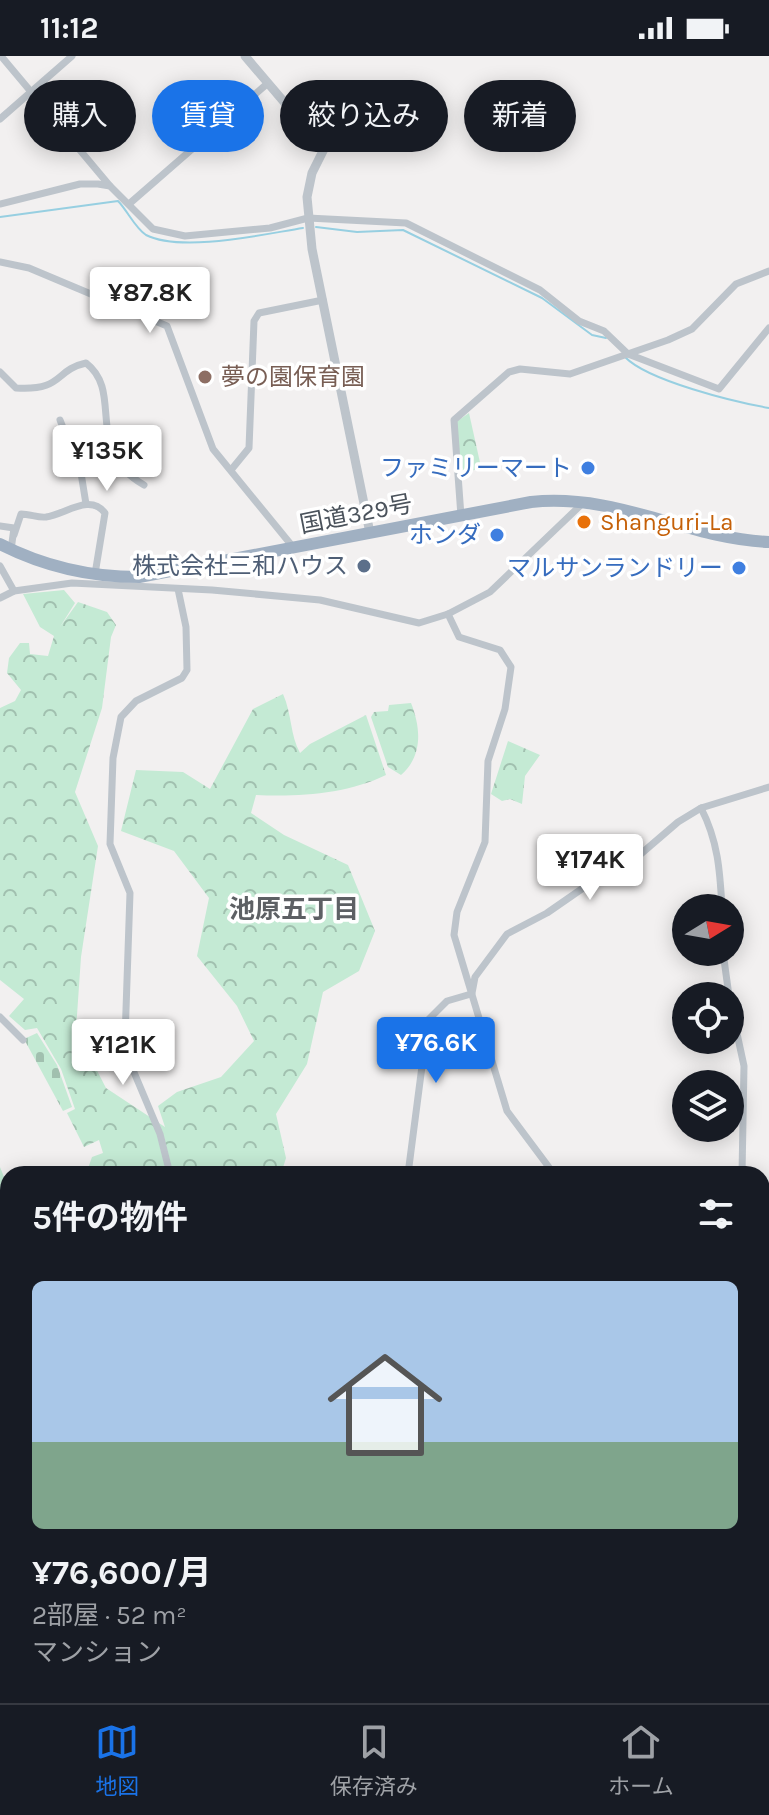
<!DOCTYPE html>
<html lang="ja">
<meta charset="utf-8">
<style>
body{margin:0;font-family:Karla,"Noto Sans JP",sans-serif;background:#242831;color:#f1f3f6;height:100vh;display:flex;flex-direction:column;font-size:30px;white-space:nowrap}
*{box-sizing:border-box;margin:0}
p{font-size:26px;color:#9ea1a6}
.icon{flex:none;width:44px;height:44px;fill:none;stroke:currentColor;stroke-width:2;stroke-linecap:round;stroke-linejoin:round}
.map{position:relative;flex:1;overflow:hidden}
.side{position:absolute;left:0px;top:1110px;width:770px;height:538px;display:flex;flex-direction:column;background:#171b24;border-radius:24px 24px 0 0;box-shadow:0 4px 20px #0003}
.side>*{flex:none}
.hud{position:absolute;left:24px;top:24px;width:722px;height:72px;display:flex;gap:16px}
.needle{width:52px;rotate:79deg}
.tools{position:absolute;left:672px;top:838px;display:grid;gap:16px}
.tools a{display:grid;place-items:center;width:72px;height:72px;border-radius:50%;background:#171b24;box-shadow:0 4px 20px #0003;font-size:40px}
.price{position:absolute;translate:-50% -68px;padding:0 18px;border-radius:8px;background:#fff;color:#222;font-size:26px;line-height:52px;filter:drop-shadow(0 2px 4px #0008)}
.price::after{content:'';position:absolute;left:50%;top:48px;width:24px;height:18px;margin-left:-12px;background:inherit;clip-path:polygon(0 0,100% 0,50% 100%)}
.price.selected{background:#1a73e8;color:#fff}
ul{padding:0;list-style:none}
li{display:grid;align-content:center;gap:16px;height:424px;padding:0 32px}
li+li{border-top:2px solid #363941}
li span{display:grid;place-items:center;height:248px;border-radius:12px;color:#555}
li>.icon{margin-inline-start:auto}
span .icon{width:144px;height:144px;fill:#fffc;stroke-width:1}
li b{font-size:34px}
h2{display:flex;justify-content:space-between;align-items:center;height:96px;padding:0 32px;font-size:34px}
.tag{padding:0 28px;border-radius:36px;background:#171b24;box-shadow:0 4px 20px #0003;font-size:28px;line-height:72px}
.tag.selected{background:#1a73e8;color:#fff}
.status{display:flex;justify-content:space-between;align-items:center;height:56px;padding:0 40px;background:#171b24;direction:ltr}
.status svg{height:22px;fill:currentColor}
.tabs{display:flex;justify-content:space-around;align-items:center;height:112px;border-top:2px solid #363941;background:#171b24;font-size:22px;color:#9ea1a6}
.tabs a{display:grid;justify-items:center;gap:4px}
.tabs .selected{color:#1a73e8}
.map>svg:first-child{display:block}
</style>
<div class="status"><b>11:12</b><svg viewBox="0 0 49 12"><path d="M0 12V9h3v3zM5 12V6h3v6zM10 12V3h3v9zM15 12V0h3v12zM26 1h20v11H26zM47 4h2v5h-2z"/></svg></div>
<div class="map">
<svg width="769" height="1647" viewBox="0 0 769 1647">
<defs>
<pattern id="forest-crowns" width="20" height="18" patternUnits="userSpaceOnUse" patternTransform="scale(2)"><rect width="20" height="18" fill="#c4ead4"/><path d="M2 6a3 3 0 1 1 6 0M12 15a3 3 0 1 1 6 0" fill="none" stroke="#a1c0af"/></pattern>
<pattern id="cemetery-stones" width="16" height="16" patternUnits="userSpaceOnUse" patternTransform="scale(2)"><rect width="16" height="16" fill="#c4ead4"/><path d="M2 7V4a2 2 0 0 1 4 0v3zM10 15v-3a2 2 0 0 1 4 0v3z" fill="#a1c0af"/></pattern>
</defs>
<rect width="100%" height="100%" fill="#f2f0f0"/>
<g fill="url(#forest-crowns)">
<polygon points="469,357 481,411 460,420 456,366"/>
<path d="M64 534 75 547 60 571 78 546 107 556 116 569 111 581 102 652 75 736 98 790 81 901 76 974 106 1032 165 1071 158 1050 177 1036 221 1021 254 985 237 950 197 900 209 842 174 795 121 775 136 714 183 716 210 733 253 653 283 638C292 658 290 679 300 697L310 688 366 659 386 719C347 738 299 741 256 739L251 757 284 779 348 809 375 875 359 915 323 936 307 1008 276 1058 286 1102 281 1118H86L92 1101 103 1097 99 1084 84 1091 67 1057 75 1053 61 1013 37 972 25 974 9 960 24 943 0 924V652L15 645 21 634 7 617 9 602 20 587H29L30 598 48 600 54 580 40 571 23 538Z"/>
<path d="M411 647C421 672 423 700 401 719L388 711 371 661 374 656 388 655 389 649Z"/>
<polygon points="508,685 540,699 525,720 522,748 510,743 502,745 491,738"/>
<polygon points="0,1111 8,1131 8,1253 0,1248"/>
<polygon points="157,1640 228,1640 228,1646 156,1647"/>
</g>
<polygon fill="url(#cemetery-stones)" points="37,977 57,1009 72,1051 63,1055 24,983"/>
<g fill="none" stroke-linecap="round" stroke-linejoin="round">
<g stroke="#97cfe1" stroke-width="2">
<path d="M0 161 118 145C127 154 135 172 146 179 182 197 264 178 303 172"/>
<polyline points="316,171 357,176 403,174 542,242 592,279 606,282"/>
<path d="M625 301C648 325 735 346 769 352"/>
<polyline points="0,1421 8,1419"/>
</g>
<polyline stroke="#97cfe1" stroke-width="11" points="0,1201 8,1218"/>
<g stroke="#bdc4cb" stroke-width="7">
<polyline points="1,0 110,130"/>
<polyline points="0,63 72,0"/>
<polyline points="0,148 80,128 98,128 110,130 153,173 185,180 270,172 308,162 406,167 540,234 579,265 604,275 628,298 719,333 769,272"/>
<polyline points="129,148 268,27"/>
<polyline points="0,206 29,212 167,270 213,393 293,491"/>
<path d="M0 316 16 332C64 335 54 314 86 307 125 337 82 393 144 429"/>
<polyline points="60,364 81,417 86,448"/>
<polyline points="231,414 249,392 254,265 259,257 323,244"/>
<polyline points="461,460 454,364 509,316 520,313 570,318 668,284 692,273 736,228 769,215"/>
<polyline points="0,470 14,472 11,494"/>
<path d="M14 479 21 458C30 458 38 462 46 461 66 458 90 437 105 457L95 518"/>
<polyline points="0,510 14,535"/>
<polyline points="0,542 14,535 72,527 212,534 320,544 419,567 448,558 490,536 584,446"/>
<polyline points="448,558 459,581 500,594 511,611 505,653 488,705 485,786 457,856 454,879 507,1055 554,1118"/>
<path d="M701 752C718 785 720 815 722 852"/>
<polyline points="723,896 729,940"/>
<polyline points="472,937 475,921 507,878 547,857 586,830 621,815 678,766 701,752 769,731"/>
<polyline points="730,945 744,1010 742,1118"/>
<polyline points="0,961 23,984"/>
<polyline points="170,1118 160,1078 128,1002 125,983 130,837 110,788 113,702 121,661 136,645 182,622 187,614 186,571 178,533"/>
<polyline points="408,1118 428,964 447,945 471,938"/>
<polyline points="762,1259 769,1274"/>
<polyline points="0,1316 8,1319"/>
<polyline points="762,1329 769,1334"/>
<polyline points="762,1377 769,1381"/>
<polyline points="0,1397 8,1396"/>
<polyline points="762,1632 769,1631"/>
<polyline points="708,1647 713,1640"/>
</g>
<g stroke="#bdc4cb" stroke-width="9">
<polyline points="245,0 324,93"/>
<polyline points="370,477 312,193 307,141 312,117 324,93 386,50"/>
<polyline points="286,1640 287,1647"/>
</g>
<g stroke="#bec6cf" stroke-width="10">
<polyline points="0,1266 8,1272"/>
<polyline points="762,1356 769,1352"/>
<polyline points="762,1560 769,1560"/>
<polyline points="619,1647 620,1640"/>
</g>
<path stroke="#a0b0c2" stroke-width="12" d="M0 488C43 510 90 521 139 521L531 446C620 437 687 483 769 486"/>
</g>
<circle fill="#8d6e63" stroke="#fff" stroke-width="3" cx="205" cy="321" r="8"/>
<g fill="#3f7fe0" stroke="#fff" stroke-width="3">
<circle cx="588" cy="412" r="8"/>
<circle cx="497" cy="479" r="8"/>
<circle cx="739" cy="512" r="8"/>
</g>
<circle fill="#e8710a" stroke="#fff" stroke-width="3" cx="584" cy="466" r="8"/>
<circle fill="#5c6f8a" stroke="#fff" stroke-width="3" cx="364" cy="510" r="8"/>
<g text-anchor="middle" dominant-baseline="central" stroke-width="7" stroke-linejoin="round" paint-order="stroke">
<g font-size="24" fill="#785e54" stroke="#fff" text-anchor="start">
<text x="221" y="321">夢の園保育園</text>
</g>
<g font-size="24" fill="#366cbe" stroke="#fff" text-anchor="end">
<text x="572" y="412">ファミリーマート</text>
<text x="481" y="479">ホンダ</text>
<text x="723" y="512">マルサンランドリー</text>
</g>
<g font-size="24" fill="#4a525b" stroke="#fff">
<text transform="translate(356 458) rotate(-11)">国道329号</text>
</g>
<g font-size="24" fill="#c56008" stroke="#fff" text-anchor="start">
<text x="600" y="466">Shanguri-La</text>
</g>
<g font-size="24" fill="#4e5e75" stroke="#fff" text-anchor="end">
<text x="348" y="510">株式会社三和ハウス</text>
</g>
<g font-size="26" font-weight="bold" fill="#5d6064" stroke="#fff">
<text x="294" y="853">池原五丁目</text>
</g>
</g>
</svg>
<div class="tools">
<a><svg class="needle" viewBox="-14 -14 28 28"><path d="M0-13l5 13h-10z" fill="#e53935"/><path d="M0 13l5-13h-10z" fill="#9ea1a6"/></svg></a>
<a><svg class="icon" aria-label="locate" viewBox="0 0 24 24"><circle cx="12" cy="12" r="6"/><path d="M12 2v4M12 18v4M2 12h4M18 12h4"/></svg></a>
<a><svg class="icon" aria-label="layers" viewBox="0 0 24 24"><path d="M12 4l9 5-9 5-9-5zM3 14l9 5 9-5"/></svg></a>
</div>
<b class="price" style="left:150px;top:279px">¥87.8K</b>
<b class="price" style="left:107px;top:437px">¥135K</b>
<b class="price" style="left:590px;top:846px">¥174K</b>
<b class="price selected" style="left:436px;top:1029px">¥76.6K</b>
<b class="price" style="left:123px;top:1031px">¥121K</b>
<div class="hud">
<a class="tag">購入</a>
<a class="tag selected">賃貸</a>
<a class="tag">絞り込み</a>
<a class="tag">新着</a>
</div>
<section class="side">
<h2>5件の物件<svg class="icon" aria-label="filters" viewBox="0 0 24 24"><path d="M4 7h16M4 17h16"/><circle cx="9" cy="7" r="2"/><circle cx="15" cy="17" r="2"/></svg></h2>
<ul>
<li><span style="background:linear-gradient(#a9c7e8 65%,#7fa58c 0)"><svg class="icon" aria-label="home" viewBox="0 0 24 24"><path d="M3 11l9-7 9 7M6 9v11h12V9"/></svg></span><div><b>¥76,600/月</b><p>2部屋 · 52 m²</p><p>マンション</p></div></li>
</ul>
</section>
</div>
<nav class="tabs">
<a class="selected"><svg class="icon" aria-label="map" viewBox="0 0 24 24"><path d="M3 6l6-2 6 2 6-2v14l-6 2-6-2-6 2zM9 4v14M15 6v14"/></svg>地図</a>
<a><svg class="icon" aria-label="saved" viewBox="0 0 24 24"><path d="M7 4h10v16l-5-4-5 4z"/></svg>保存済み</a>
<a><svg class="icon" aria-label="home" viewBox="0 0 24 24"><path d="M3 11l9-7 9 7M6 9v11h12V9"/></svg>ホーム</a>
</nav>
